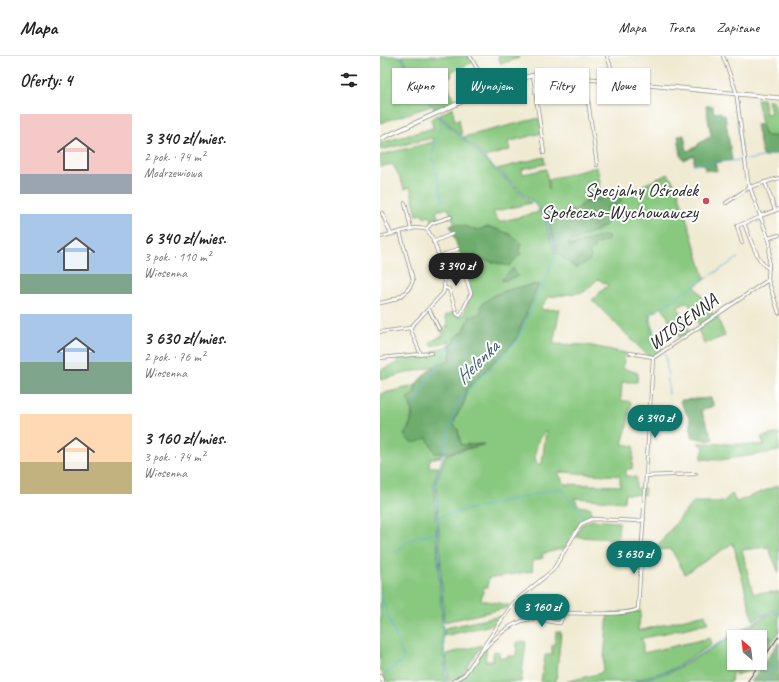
<!DOCTYPE html>
<html lang="pl">
<meta charset="utf-8">
<style>
body{margin:0;font-family:Caveat,sans-serif;background:#f6f6f6;color:#222;height:100vh;display:flex;flex-direction:column;font-size:15px;white-space:nowrap}
*{box-sizing:border-box;margin:0}
p{font-size:13px;color:#767676}
.icon{flex:none;width:22px;height:22px;fill:none;stroke:currentColor;stroke-width:2;stroke-linecap:round;stroke-linejoin:round}
.map{position:relative;flex:1;overflow:hidden}
.side{display:flex;flex-direction:column;background:#fff;width:380px}
.side>*{flex:none}
.banner{position:absolute;left:12px;top:12px;width:327px;height:36px;display:flex;gap:8px}
.needle{width:26px;rotate:332deg}
.controls{position:absolute;left:347px;top:574px;display:grid;gap:8px}
.controls a{display:grid;place-items:center;width:40px;height:40px;border-radius:0px;background:#fff;box-shadow:0 1px 3px #0004;font-size:20px}
.price{position:absolute;translate:-50% -34px;padding:0 9px;border-radius:14px;background:#0f766e;color:#fff;font-size:13px;line-height:26px;filter:drop-shadow(0 1px 2px #0008)}
.price::after{content:'';position:absolute;left:50%;top:24px;width:12px;height:9px;margin-left:-6px;background:inherit;clip-path:polygon(0 0,100% 0,50% 100%)}
.price.on{background:#222;color:#fff}
ul{padding:0;list-style:none}
li{display:flex;align-items:center;gap:12px;height:100px;padding:0 20px}
li span{display:grid;place-items:center;flex:none;width:112px;height:80px;border-radius:0px;color:#555}
li>.icon{margin-inline-start:auto}
span .icon{width:48px;height:48px;fill:#fffc;stroke-width:1}
li b{font-size:17px}
h2{display:flex;justify-content:space-between;align-items:center;height:48px;padding:0 20px;font-size:17px}
.tag{padding:0 14px;border-radius:0px;background:#fff;box-shadow:0 1px 3px #0004;font-size:14px;line-height:36px}
.tag.on{background:#0f766e;color:#fff}
header{display:flex;align-items:center;gap:24px;box-sizing:border-box;height:56px;padding:0 20px;background:#fff;border-bottom:1px solid #e0e0e0}
header strong{font-size:19px}
nav{display:flex;gap:22px;margin-inline-start:auto;font-size:14px}
main{display:flex;flex:1;min-height:0}
.map>svg:first-child{display:block}
</style>
<header>
<strong>Mapa</strong>
<nav><a>Mapa</a><a>Trasa</a><a>Zapisane</a></nav>
</header>
<main>
<section class="side">
<h2>Oferty: 4<svg class="icon" aria-label="filters" viewBox="0 0 24 24"><path d="M4 7h16M4 17h16"/><circle cx="9" cy="7" r="2"/><circle cx="15" cy="17" r="2"/></svg></h2>
<ul>
<li><span style="background:linear-gradient(#f6c9c9 75%,#9aa5b1 0)"><svg class="icon" aria-label="home" viewBox="0 0 24 24"><path d="M3 11l9-7 9 7M6 9v11h12V9"/></svg></span><div><b>3 340 zł/mies.</b><p>2 pok. · 74 m²</p><p>Modrzewiowa</p></div></li>
<li><span style="background:linear-gradient(#a9c7e8 75%,#7fa58c 0)"><svg class="icon" aria-label="home" viewBox="0 0 24 24"><path d="M3 11l9-7 9 7M6 9v11h12V9"/></svg></span><div><b>6 340 zł/mies.</b><p>3 pok. · 110 m²</p><p>Wiosenna</p></div></li>
<li><span style="background:linear-gradient(#a9c7e8 60%,#7fa58c 0)"><svg class="icon" aria-label="home" viewBox="0 0 24 24"><path d="M3 11l9-7 9 7M6 9v11h12V9"/></svg></span><div><b>3 630 zł/mies.</b><p>2 pok. · 76 m²</p><p>Wiosenna</p></div></li>
<li><span style="background:linear-gradient(#ffd9b3 60%,#c2b280 0)"><svg class="icon" aria-label="home" viewBox="0 0 24 24"><path d="M3 11l9-7 9 7M6 9v11h12V9"/></svg></span><div><b>3 160 zł/mies.</b><p>3 pok. · 74 m²</p><p>Wiosenna</p></div></li>
</ul>
</section>
<div class="map">
<svg width="399" height="626" viewBox="0 0 399 626">
<rect width="100%" height="100%" fill="#fff"/>
<filter id="ink" filterUnits="userSpaceOnUse"><feTurbulence type="fractalNoise" baseFrequency=".025" numOctaves="2"/><feDisplacementMap in="SourceGraphic" scale="8" xChannelSelector="R" yChannelSelector="G"/><feConvolveMatrix kernelMatrix="1 2 1 2 8 2 1 2 1" color-interpolation-filters="sRGB"/></filter>
<filter id="wash" filterUnits="userSpaceOnUse"><feTurbulence type="fractalNoise" baseFrequency=".012" numOctaves="4" result="noise"/><feDisplacementMap in="SourceGraphic" scale="16" xChannelSelector="R" yChannelSelector="G"/><feGaussianBlur stdDeviation="0.9" result="paint"/><feColorMatrix in="noise" values="0 0 0 0 0 0 0 0 0 0 0 0 0 0 0 0 0 1.4 0 .05"/><feComposite in="paint" operator="in"/></filter>
<g filter="url(#wash)">
<rect width="100%" height="100%" fill="#f0ead2"/>
<g fill="#88c87f" stroke="#5a7a55" fill-rule="evenodd">
<polygon points="0,0 20,0 51,50 0,67"/>
<polygon points="22,0 90,0 93,6 71,16 72,20 65,23 75,46 56,54"/>
<polygon points="118,0 138,0 139,2 121,8"/>
<polygon points="377,43 383,43 386,58 391,57 388,44 393,44 399,60 399,85 397,85 395,80 387,80 384,77"/>
<polygon points="73,52 74,64 79,63 82,80 59,59"/>
<path d="M57 59 151 147 113 156 119 166 159 156 158 153 163 157 175 198 177 197 196 212 214 190 229 183 206 185 189 190 190 186 206 177 215 176 226 169V152L239 148V141L233 140 250 135 288 118 294 127 292 131 295 135H298L325 223 315 230 334 259 319 269 308 246 298 251 309 275 299 282 282 251 269 260 273 278 282 293 273 300H268L212 244 228 229 218 223 204 236 169 241 161 251 162 254 180 253 173 288 207 289 246 297 242 312 258 317 257 326H242L241 344 251 346 247 371 242 388 254 390 252 413H246V420L256 421V432H265L264 439 245 438 244 446 194 442 199 450 211 452V461C196 466 192 479 185 492L162 498 163 502 152 505 153 515 108 522V531H104L101 544 129 549 127 552 64 566 56 427 65 399 103 389H81L78 373 74 369C75 355 87 351 86 334L135 285 139 231 113 239 102 255 88 264 84 275 75 281V285L71 289 70 304C64 305 59 310 53 311 35 315 18 319 0 324V314L18 307 17 302 54 299 53 295 68 290 70 285 51 290 50 286 64 279 60 273 68 270 65 260 74 256 77 260H83L92 237 84 212 93 205 94 201 129 210 139 195 129 178 107 171 98 174 75 168 68 152 56 155 59 164 52 166 50 160 44 162 43 158 37 159 30 131 24 133C23 127 15 112 12 108L0 111V99L53 86V82L0 94V87L53 72 51 63ZM166 375 162 408H157C152 399 158 381 166 375ZM183 416 240 420V430L185 428 178 417Z"/>
<polygon points="159,62 161,77 128,86 130,94 105,101 83,81"/>
<polygon points="164,101 165,108 142,113 143,118 166,113 169,134 169,123 217,111 223,142 205,146 197,153 171,160 168,155 164,156 117,113"/>
<polygon points="337,260 345,280 324,288 318,273"/>
<path d="M37 328 33 340 27 342C35 354 32 367 24 379L29 384 47 382 52 388 63 397 60 401 50 403 49 411H59L54 426V439L66 626H7L0 613V338L34 330Z"/>
<polygon points="399,377 399,395 341,404 321,403 324,391 318,387 384,389 381,381"/>
<polygon points="399,429 399,441 397,443 399,448 399,517 388,491 362,494 373,537 399,536 399,554 390,556 373,564 353,487 305,518 291,493 274,494 313,446 343,446 352,438 356,446"/>
<polygon points="212,464 239,466 238,483 195,481 201,469"/>
<polygon points="261,555 258,575 325,558 328,567 260,583 263,585 263,597 330,582 331,589 293,613 250,626 185,626 221,617 223,613 228,558"/>
<polygon points="399,556 399,576 380,604 380,599 391,583 385,580 380,583 380,581 354,581 354,607 378,607 372,616 369,615 355,619 357,611 352,618 351,626 255,626 293,615 390,558"/>
<polygon points="121,560 116,568 64,580 65,572"/>
<polygon points="176,576 181,576 176,626 161,626 165,599 172,599 172,589 175,589"/>
<path d="M137 586H146L141 626H74C89 617 95 603 107 591L105 605H112L114 595 119 596V601L127 602V600H136Z"/>
<polygon points="102,589 82,619 68,626 66,598"/>
</g>
<g fill="#6eac6e" stroke="#4c6c4c">
<polygon points="326,50 333,50 334,57 341,56 341,59 345,59 352,104 335,107 337,115 325,114 323,108 314,108 314,99 304,104 301,100 298,80 304,79 307,95 318,90 318,88 331,80"/>
<polygon points="382,68 384,78 387,80 395,80 399,97 383,101 376,69"/>
<path d="M233 140 239 141 242 144 239 148 226 152V169C214 176 203 180 190 186L189 190C203 189 214 180 228 180L229 183 214 190V193L209 197 211 200 209 205 196 212 177 197 166 158 168 157 171 160 197 153 205 146Z"/>
<polygon points="75,168 98,174 107,171 117,173 129,178 141,187 139,195 141,198 129,210 80,198 70,169"/>
<polygon points="133,212 138,220 124,225 121,224"/>
<path d="M159 228 135 285 86 334C87 352 75 354 74 369L78 373 81 389 104 388 68 397H55L47 382C35 387 33 390 24 379 33 368 35 354 27 342L33 339C35 336 35 331 37 327 45 317 57 306 70 304L71 289 75 286 73 283 84 275 90 260 97 259 102 255 100 250C116 234 138 231 159 228Z"/>
<polygon points="331,342 334,350 321,354 333,383 330,385 312,381 310,363 300,346 301,344"/>
<polygon points="385,580 391,581 391,583 380,599 380,583"/>
<polygon points="399,586 399,626 371,626"/>
</g>
<g fill="none" stroke-linecap="round" stroke-linejoin="round">
<g stroke="#58acd4" stroke-width="1">
<polyline points="21,0 55,55"/>
<polyline points="58,59 164,157 176,198 137,285 82,340 76,353 55,427 66,626"/>
<polyline points="61,62 61,69 52,99 63,146"/>
<polyline points="367,104 399,97"/>
<polyline points="313,108 363,104 354,44"/>
<polyline points="282,293 274,278 270,258 358,202"/>
<polyline points="284,297 286,301 289,338"/>
<polyline points="36,349 41,336 66,293 82,286"/>
<polyline points="56,461 181,432 205,462"/>
<polyline points="16,497 31,483 57,477"/>
<polyline points="0,538 24,603 5,619"/>
<polyline points="385,623 399,602"/>
<polyline points="254,626 293,614 386,559 399,556"/>
</g>
</g>
</g>
<g filter="url(#ink)">
<g fill="none" stroke-linecap="round" stroke-linejoin="round">
<defs>
<g id="minor">
<polyline points="90,0 109,34"/>
<polyline points="227,0 236,26"/>
<polyline points="343,0 356,35 368,126 390,187 388,224 399,257"/>
<polyline points="153,19 164,97"/>
<polyline points="205,23 217,109"/>
<polyline points="385,126 395,154"/>
<polyline points="25,147 31,173"/>
<polyline points="346,147 370,131 399,122"/>
<polyline points="2,157 11,178"/>
<polyline points="380,160 399,153"/>
<path d="M364 167C368 177 379 211 389 212"/>
<polyline points="46,173 52,167 71,161"/>
<polyline points="0,181 35,172 46,173"/>
<polyline points="389,182 399,179"/>
<polyline points="53,186 72,178"/>
<polyline points="362,187 357,170 381,161"/>
<polyline points="58,201 78,193"/>
<polyline points="65,232 69,233 77,258 80,260 91,237 80,203"/>
<path d="M0 247C14 245 28 239 33 224L20 176"/>
<polyline points="49,253 59,273"/>
<polyline points="30,272 41,299"/>
<path d="M0 276 30 272 63 237C68 225 55 181 46 173"/>
<polyline points="250,297 273,301"/>
<polyline points="0,302 52,297"/>
<polyline points="266,420 316,418"/>
<path d="M98 598C114 584 132 562 156 563 164 563 172 567 180 567L184 557C200 557 247 560 258 553L273 302 388 224"/>
<polyline points="0,620 3,626"/>
<polyline points="72,626 85,618 133,547 173,514 201,468 212,463 259,465 264,463"/>
</g>
<polyline id="major" points="0,83 101,37 139,23 159,18 399,42"/>
</defs>
<use href="#minor" stroke="#8e8a7e" stroke-width="4"/>
<use href="#major" stroke="#8e8a7e" stroke-width="5"/>
<use href="#minor" stroke="#fff" stroke-width="2.5"/>
<use href="#major" stroke="#fff" stroke-width="3.5"/>
<polyline stroke="#2b2b2b" stroke-width="1" points="367,626 399,580"/>
</g>
</g>
<circle fill="#d1495b" stroke="#fff" stroke-width="1.5" cx="326" cy="145" r="4"/>
<g text-anchor="middle" dominant-baseline="central" stroke-width="4" stroke-linejoin="round" paint-order="stroke">
<g font-size="19" fill="#2b2b2b" stroke="#fff" text-anchor="end">
<text x="318" y="134">Specjalny Ośrodek<tspan x="318" dy="22">Społeczno-Wychowawczy</tspan></text>
</g>
<g font-size="19" fill="#2b2b2b" stroke="#fff">
<text transform="translate(303 266) rotate(-36)">WIOSENNA</text>
</g>
<g font-size="20" font-style="italic" fill="#3d5f6f" stroke="#fff">
<text transform="translate(97 306) rotate(-45)">Helenka</text>
</g>
</g>
</svg>
<div class="controls">
<a><svg class="needle" viewBox="-14 -14 28 28"><path d="M0-13l5 13h-10z" fill="#e53935"/><path d="M0 13l5-13h-10z" fill="#767676"/></svg></a>
</div>
<b class="price on" style="left:76px;top:231px">3 340 zł</b>
<b class="price" style="left:275px;top:383px">6 340 zł</b>
<b class="price" style="left:254px;top:519px">3 630 zł</b>
<b class="price" style="left:162px;top:572px">3 160 zł</b>
<div class="banner">
<a class="tag">Kupno</a>
<a class="tag on">Wynajem</a>
<a class="tag">Filtry</a>
<a class="tag">Nowe</a>
</div>
</div>
</main>
